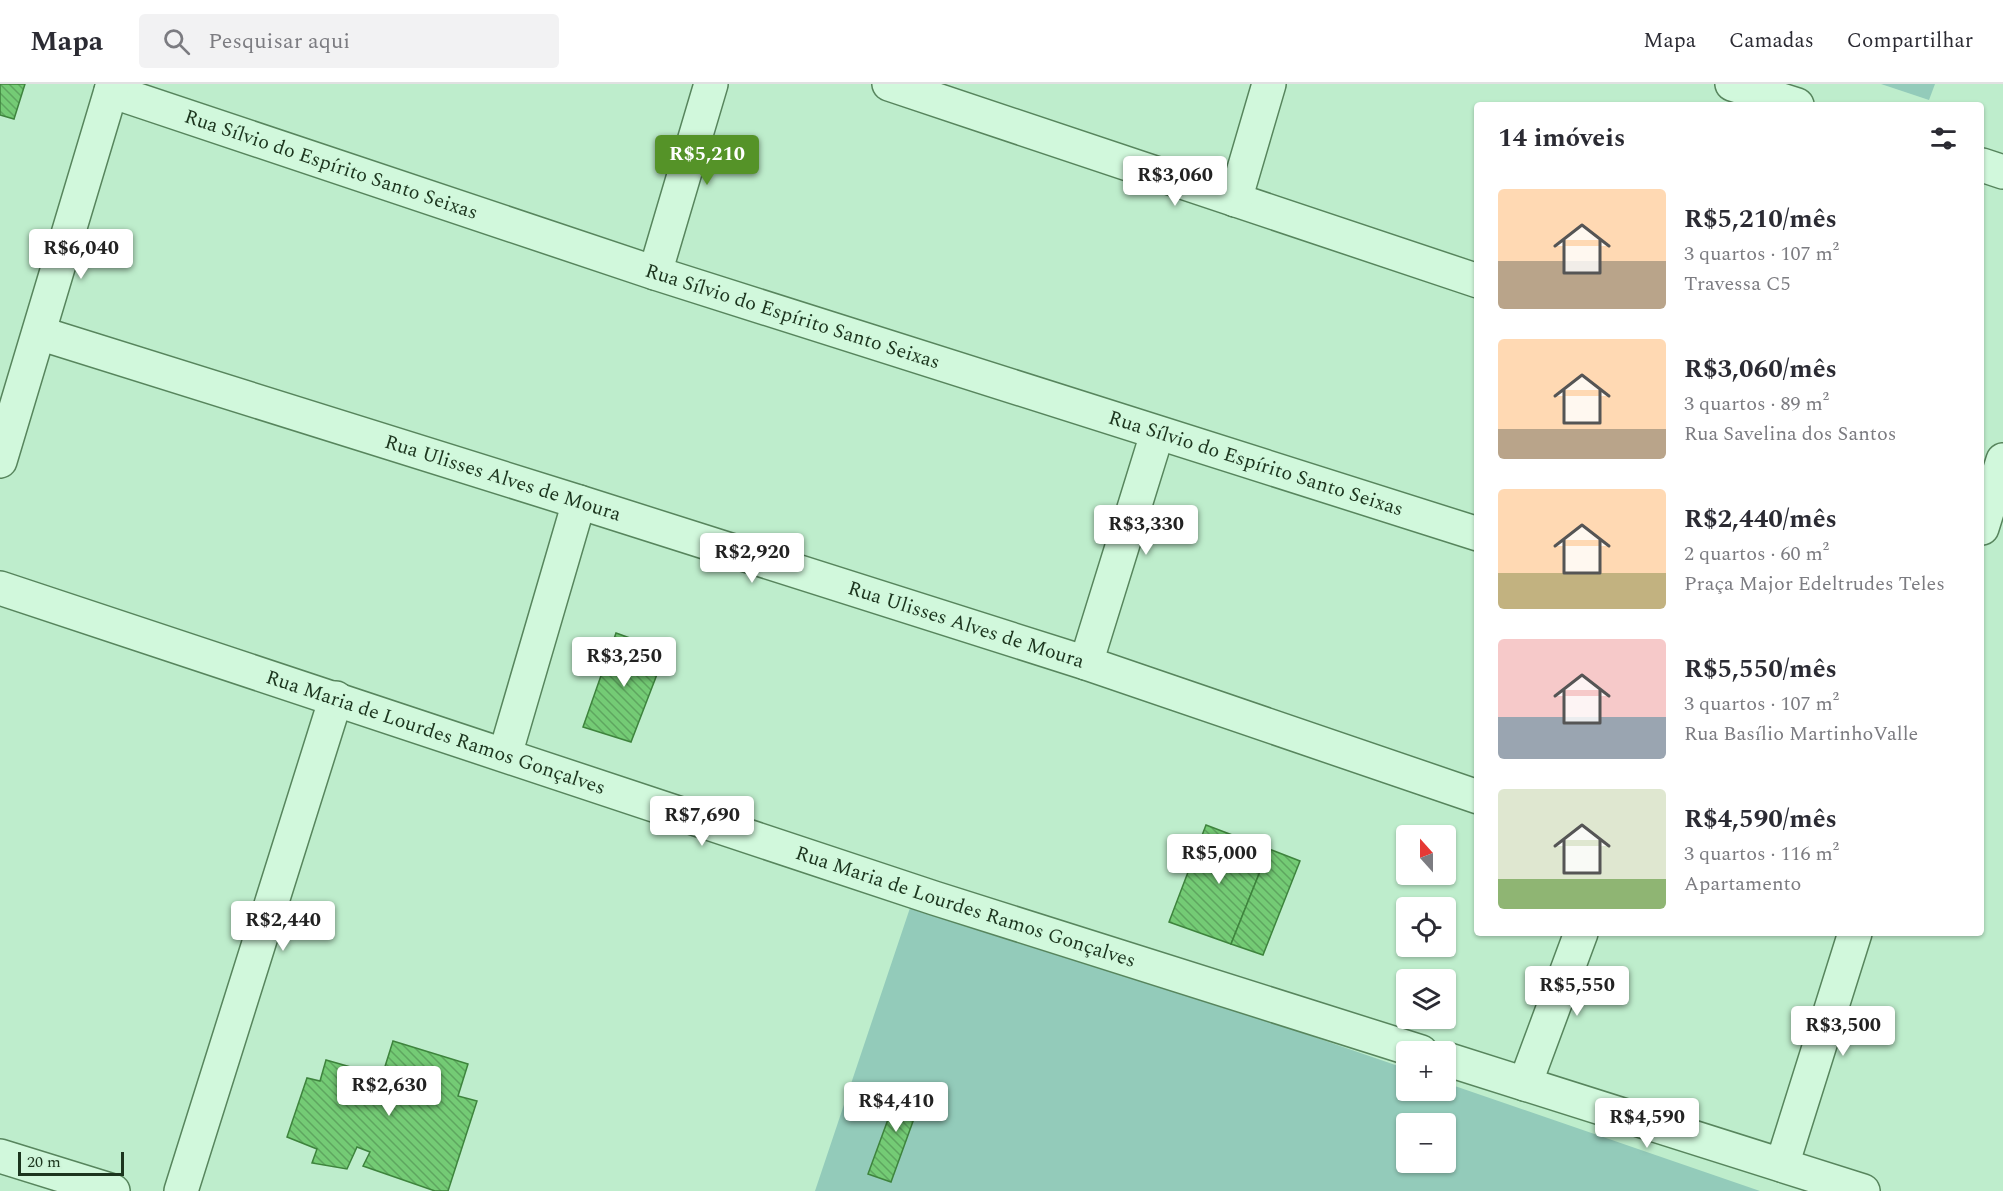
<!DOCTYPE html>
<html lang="pt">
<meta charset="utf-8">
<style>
body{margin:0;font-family:Spectral,serif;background:#f2f2f3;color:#2b2b33;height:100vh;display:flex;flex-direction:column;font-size:22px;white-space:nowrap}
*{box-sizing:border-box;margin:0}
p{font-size:20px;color:#7c7c81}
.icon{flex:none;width:33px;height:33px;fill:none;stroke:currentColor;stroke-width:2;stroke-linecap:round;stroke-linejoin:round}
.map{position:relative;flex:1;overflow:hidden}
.side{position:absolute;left:1474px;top:18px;width:510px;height:834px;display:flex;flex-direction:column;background:#fff;border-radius:6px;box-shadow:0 2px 4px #0004}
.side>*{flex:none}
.needle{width:39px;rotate:339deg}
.buttons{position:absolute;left:1396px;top:741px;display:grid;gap:12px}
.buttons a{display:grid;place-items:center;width:60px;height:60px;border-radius:6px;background:#fff;box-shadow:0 2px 4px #0004;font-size:30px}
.scale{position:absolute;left:18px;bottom:15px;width:106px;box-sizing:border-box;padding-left:6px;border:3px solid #1c351e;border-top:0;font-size:16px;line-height:21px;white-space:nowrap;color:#1c351e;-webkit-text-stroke:4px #cef5d9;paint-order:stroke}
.price{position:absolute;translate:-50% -51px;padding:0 14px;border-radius:6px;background:#fff;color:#222;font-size:20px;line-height:39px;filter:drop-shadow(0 2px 3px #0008)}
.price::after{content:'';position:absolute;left:50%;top:36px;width:18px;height:14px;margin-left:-9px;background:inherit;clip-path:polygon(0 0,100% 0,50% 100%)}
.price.selected{background:#559328;color:#fff}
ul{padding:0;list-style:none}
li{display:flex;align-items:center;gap:18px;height:150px;padding:0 24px}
li span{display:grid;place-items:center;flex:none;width:168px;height:120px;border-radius:6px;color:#555}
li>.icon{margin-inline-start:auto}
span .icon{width:72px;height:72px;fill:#fffc;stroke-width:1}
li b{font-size:26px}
h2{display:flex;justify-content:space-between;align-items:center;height:72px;padding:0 24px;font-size:26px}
header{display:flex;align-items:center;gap:36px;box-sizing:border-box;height:84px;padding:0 30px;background:#fff;border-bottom:2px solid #e1e1e2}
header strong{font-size:28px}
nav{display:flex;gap:33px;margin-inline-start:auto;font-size:21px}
.search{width:420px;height:54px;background:#f2f2f3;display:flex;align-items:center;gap:15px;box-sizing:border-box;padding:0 21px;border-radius:6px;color:#7c7c81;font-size:22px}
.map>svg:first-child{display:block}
</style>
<header>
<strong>Mapa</strong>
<div class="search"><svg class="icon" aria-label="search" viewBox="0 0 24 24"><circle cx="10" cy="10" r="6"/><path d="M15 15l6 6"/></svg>Pesquisar aqui</div>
<nav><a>Mapa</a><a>Camadas</a><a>Compartilhar</a></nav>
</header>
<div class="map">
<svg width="2003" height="1107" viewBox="0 0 2003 1107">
<defs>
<pattern id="building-back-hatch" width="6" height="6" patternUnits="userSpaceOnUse" patternTransform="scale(1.5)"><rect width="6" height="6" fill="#74cb75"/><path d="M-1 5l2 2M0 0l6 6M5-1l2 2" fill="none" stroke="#5ea65f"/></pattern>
</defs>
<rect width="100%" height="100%" fill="#beedcc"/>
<g fill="#93cbba" fill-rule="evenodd">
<polygon points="1881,0 1935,0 1929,16"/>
<path d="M913 815 1407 985V1006H1446V999L1760 1107H815ZM1407 1040H1446V1078H1407Z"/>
</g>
<g fill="url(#building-back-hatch)" stroke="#3e843d" stroke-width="1.5">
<polygon points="0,0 25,0 14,35 0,31"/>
<polygon points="616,549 666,567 631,658 583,643"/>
<polygon points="1206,741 1269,765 1231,860 1169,838"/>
<polygon points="1269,765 1300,777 1263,871 1231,860"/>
<polygon points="393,957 468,980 458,1012 477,1017 448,1107 435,1107 363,1082 370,1068 357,1063 347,1085 312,1079 317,1065 287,1053 307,994 320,997 326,976 382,992"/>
<polygon points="901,1000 924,1007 891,1098 868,1090"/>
</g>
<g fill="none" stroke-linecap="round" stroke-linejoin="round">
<defs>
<g id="minor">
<polyline points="889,0 1478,197"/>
<polyline points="1732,0 1797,21"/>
<path id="s1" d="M111 7 655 189 1478 450"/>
<polyline points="1982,81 2003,88"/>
<polyline points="1235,116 1269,0"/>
<polyline points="655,189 711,0"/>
<path id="s2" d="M39 249 579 418 1086 579 1478 713"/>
<polyline points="0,377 113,0"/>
<polyline points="1982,444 2003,376"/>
<polyline points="1086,579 1157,350"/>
<polyline points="505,671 579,418"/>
<polyline points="1525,1000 1581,849"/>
<polyline points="1782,1081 1855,849"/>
<polyline points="181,1107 336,614"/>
</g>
<g id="tertiary">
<path id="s3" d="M0 504 934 814 1421 968"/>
<polyline points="1446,975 1863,1107"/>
<polyline points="0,1072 113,1107"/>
</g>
</defs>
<use href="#minor" stroke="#57855d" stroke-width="36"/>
<use href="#tertiary" stroke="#57855d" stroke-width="36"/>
<use href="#minor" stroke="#d1f8dc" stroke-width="33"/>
<use href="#tertiary" stroke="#d1f8dc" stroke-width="33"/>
</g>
<g text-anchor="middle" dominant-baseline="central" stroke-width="4.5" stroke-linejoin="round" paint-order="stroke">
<g font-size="20" fill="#1c351e" stroke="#cef5d9">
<text stroke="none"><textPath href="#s1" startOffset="232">Rua Sílvio do Espírito Santo Seixas</textPath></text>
<text stroke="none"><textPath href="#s1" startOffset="718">Rua Sílvio do Espírito Santo Seixas</textPath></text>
<text stroke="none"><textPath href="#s1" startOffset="1204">Rua Sílvio do Espírito Santo Seixas</textPath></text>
<text stroke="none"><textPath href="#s2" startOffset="486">Rua Ulisses Alves de Moura</textPath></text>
<text stroke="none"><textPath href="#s2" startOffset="972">Rua Ulisses Alves de Moura</textPath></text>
<text stroke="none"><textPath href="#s3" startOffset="459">Rua Maria de Lourdes Ramos Gonçalves</textPath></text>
<text stroke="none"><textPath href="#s3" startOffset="1017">Rua Maria de Lourdes Ramos Gonçalves</textPath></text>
</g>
</g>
</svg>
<div class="buttons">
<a><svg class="needle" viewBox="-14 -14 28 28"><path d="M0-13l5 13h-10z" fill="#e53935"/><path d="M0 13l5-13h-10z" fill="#7c7c81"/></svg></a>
<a><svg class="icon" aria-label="locate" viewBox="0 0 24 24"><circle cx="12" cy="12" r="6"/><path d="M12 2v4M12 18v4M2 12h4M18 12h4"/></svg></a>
<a><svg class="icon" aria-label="layers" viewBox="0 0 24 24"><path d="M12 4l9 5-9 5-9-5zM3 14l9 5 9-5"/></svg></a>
<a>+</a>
<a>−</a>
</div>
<div class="scale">20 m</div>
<b class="price selected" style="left:707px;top:102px">R$5,210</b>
<b class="price" style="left:1175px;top:123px">R$3,060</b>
<b class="price" style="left:81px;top:196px">R$6,040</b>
<b class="price" style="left:1146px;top:472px">R$3,330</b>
<b class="price" style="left:752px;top:500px">R$2,920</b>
<b class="price" style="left:624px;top:604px">R$3,250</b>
<b class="price" style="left:702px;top:763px">R$7,690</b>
<b class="price" style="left:1219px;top:801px">R$5,000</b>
<b class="price" style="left:283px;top:868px">R$2,440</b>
<b class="price" style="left:1577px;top:933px">R$5,550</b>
<b class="price" style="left:1843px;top:973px">R$3,500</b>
<b class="price" style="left:389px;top:1033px">R$2,630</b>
<b class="price" style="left:896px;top:1049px">R$4,410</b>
<b class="price" style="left:1647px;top:1065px">R$4,590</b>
<section class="side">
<h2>14 imóveis<svg class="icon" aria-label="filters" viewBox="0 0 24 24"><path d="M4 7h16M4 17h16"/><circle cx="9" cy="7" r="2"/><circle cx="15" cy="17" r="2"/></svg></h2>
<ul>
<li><span style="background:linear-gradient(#ffd9b3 60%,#b9a48a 0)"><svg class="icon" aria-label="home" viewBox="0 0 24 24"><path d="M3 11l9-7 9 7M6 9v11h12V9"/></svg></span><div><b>R$5,210/mês</b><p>3 quartos · 107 m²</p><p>Travessa C5</p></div></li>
<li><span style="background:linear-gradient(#ffd9b3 75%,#b9a48a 0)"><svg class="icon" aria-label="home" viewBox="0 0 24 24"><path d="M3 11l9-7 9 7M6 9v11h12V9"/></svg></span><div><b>R$3,060/mês</b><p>3 quartos · 89 m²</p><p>Rua Savelina dos Santos</p></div></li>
<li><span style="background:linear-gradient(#ffd9b3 70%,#c2b280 0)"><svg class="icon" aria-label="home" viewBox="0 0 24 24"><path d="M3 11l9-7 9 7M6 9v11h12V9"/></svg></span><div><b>R$2,440/mês</b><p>2 quartos · 60 m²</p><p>Praça Major Edeltrudes Teles</p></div></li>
<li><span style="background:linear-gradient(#f6c9c9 65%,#9aa5b1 0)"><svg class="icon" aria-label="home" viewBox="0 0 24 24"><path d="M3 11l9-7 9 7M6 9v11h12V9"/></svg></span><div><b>R$5,550/mês</b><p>3 quartos · 107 m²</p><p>Rua Basílio MartinhoValle</p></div></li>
<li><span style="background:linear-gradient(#dfe7d0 75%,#8fb573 0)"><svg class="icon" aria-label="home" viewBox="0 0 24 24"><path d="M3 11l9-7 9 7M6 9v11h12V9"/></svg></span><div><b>R$4,590/mês</b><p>3 quartos · 116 m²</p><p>Apartamento</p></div></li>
</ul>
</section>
</div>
